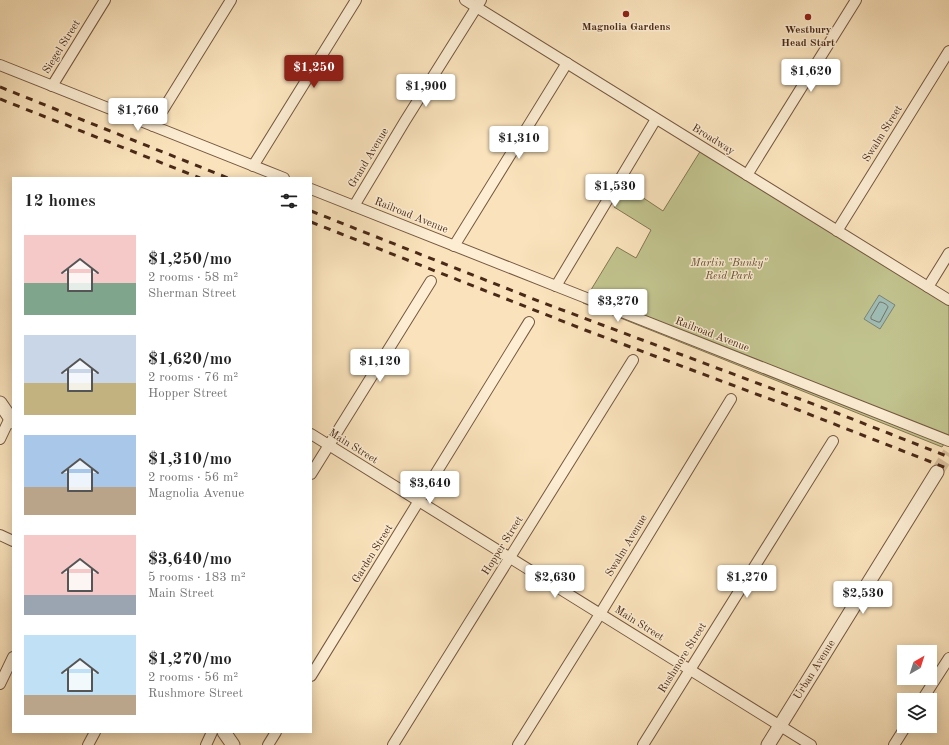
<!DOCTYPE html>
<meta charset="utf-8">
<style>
body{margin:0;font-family:"Old Standard TT",serif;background:#f2f2f2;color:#222;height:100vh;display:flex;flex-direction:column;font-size:15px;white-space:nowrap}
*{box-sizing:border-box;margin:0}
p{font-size:13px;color:#767676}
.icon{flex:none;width:22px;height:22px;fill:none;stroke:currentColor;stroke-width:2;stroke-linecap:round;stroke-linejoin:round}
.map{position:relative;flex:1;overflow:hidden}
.sheet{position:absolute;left:12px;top:177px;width:300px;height:556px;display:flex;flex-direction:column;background:#fff;border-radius:0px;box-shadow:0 2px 10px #0003}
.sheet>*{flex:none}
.needle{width:26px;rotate:39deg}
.fabs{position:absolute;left:897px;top:645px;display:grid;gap:8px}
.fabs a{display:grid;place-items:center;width:40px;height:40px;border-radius:0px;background:#fff;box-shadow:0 2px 10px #0003;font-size:20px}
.price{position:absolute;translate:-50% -34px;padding:0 9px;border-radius:4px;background:#fff;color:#222;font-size:13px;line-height:26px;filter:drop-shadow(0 1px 2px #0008)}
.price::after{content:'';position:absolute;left:50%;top:24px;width:12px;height:9px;margin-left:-6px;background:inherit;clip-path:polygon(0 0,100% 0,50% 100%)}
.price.on{background:#8f2418;color:#fff}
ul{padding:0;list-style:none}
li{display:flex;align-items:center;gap:12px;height:100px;padding:0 12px}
li span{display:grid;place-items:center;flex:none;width:112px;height:80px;border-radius:0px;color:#555}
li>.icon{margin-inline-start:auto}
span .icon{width:48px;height:48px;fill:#fffc;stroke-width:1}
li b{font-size:17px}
h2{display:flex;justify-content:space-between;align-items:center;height:48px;padding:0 12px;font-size:17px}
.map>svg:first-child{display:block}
</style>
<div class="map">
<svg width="949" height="745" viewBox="0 0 949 745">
<rect width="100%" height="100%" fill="#fae3bc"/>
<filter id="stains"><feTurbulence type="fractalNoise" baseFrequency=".005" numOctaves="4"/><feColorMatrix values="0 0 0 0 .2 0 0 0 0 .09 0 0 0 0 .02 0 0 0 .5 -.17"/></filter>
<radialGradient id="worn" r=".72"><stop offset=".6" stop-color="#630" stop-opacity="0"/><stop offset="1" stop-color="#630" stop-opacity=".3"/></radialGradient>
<polygon fill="#c1c38e" stroke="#857652" points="701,150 949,305 949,437 942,447 583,303 617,247 636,258 651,230 614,207 627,187 663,211"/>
<polygon fill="#9fbdb5" stroke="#7d8276" points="879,295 895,305 880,329 864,319"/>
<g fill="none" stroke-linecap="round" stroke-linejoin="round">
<path stroke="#747366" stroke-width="1" d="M880 302C883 302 888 305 888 307L880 322H878L871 319V317Z"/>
<polyline stroke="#d7be9b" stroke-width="13" stroke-dasharray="13 6" stroke-linecap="butt" points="937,472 949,453"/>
<defs>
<g id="minor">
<polyline points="465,0 949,300"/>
<polyline points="0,65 284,178"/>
<polyline points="52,86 105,0"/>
<polyline points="153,126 231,0"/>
<polyline points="253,166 356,0"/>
<polyline points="747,175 856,0"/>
<polyline points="311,189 556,286 949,441"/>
<polyline points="354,206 405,121 481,0"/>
<polyline points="837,231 949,51"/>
<polyline points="454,246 567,63"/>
<polyline points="556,286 656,119"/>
<polyline points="928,287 949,253"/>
<polyline points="311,434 811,745"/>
<polyline points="0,439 10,418"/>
<polyline points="311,474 431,281"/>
<polyline points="0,535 13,541"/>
<polyline points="311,676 529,322"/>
<polyline points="0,684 13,657"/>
<polyline points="922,700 949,658"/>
<polyline points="88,745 95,732"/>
<polyline points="206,745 212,732"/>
<polyline points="268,745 276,732"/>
<polyline points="393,745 633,360"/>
<polyline points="518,745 600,614 731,399"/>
<polyline points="643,745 833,441"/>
<polyline points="894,745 906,726"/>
</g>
<g id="tertiary">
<polyline points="0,403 13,422"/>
<polyline points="224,732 233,745"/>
<polyline points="768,745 937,472"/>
</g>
</defs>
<use href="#minor" stroke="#755840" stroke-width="12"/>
<use href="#tertiary" stroke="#755840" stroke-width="15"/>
<use href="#minor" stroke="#fcedd3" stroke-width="10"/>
<use href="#tertiary" stroke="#fcedd3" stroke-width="13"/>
<g stroke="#492917" stroke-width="3" stroke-dasharray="7 7" stroke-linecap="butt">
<polyline points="0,87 228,178"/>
<polyline points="0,99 200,178"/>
<polyline points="311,211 541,302 837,413 949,457"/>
<polyline points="311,222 585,330 783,404 949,469"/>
</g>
</g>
<g fill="#8f2418" stroke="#fcedd3" stroke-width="1.5">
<circle cx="626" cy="14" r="4"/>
<circle cx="808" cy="17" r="4"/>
</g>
<g text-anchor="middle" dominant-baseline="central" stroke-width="3" stroke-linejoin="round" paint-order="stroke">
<g font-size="11" font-weight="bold" fill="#492917" stroke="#fcedd3">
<text x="626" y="27">Magnolia Gardens</text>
<text x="808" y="30">Westbury<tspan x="808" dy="13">Head Start</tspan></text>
</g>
<g font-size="11" fill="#492917" stroke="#fcedd3">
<text transform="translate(62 47) rotate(-58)">Siegel Street</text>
<text transform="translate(883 134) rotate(-58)">Swalm Street</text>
<text transform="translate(713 140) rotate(32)">Broadway</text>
<text transform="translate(369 158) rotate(-59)">Grand Avenue</text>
<text transform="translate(411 216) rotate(22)">Railroad Avenue</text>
<text transform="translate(712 335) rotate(21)">Railroad Avenue</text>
<text transform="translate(353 447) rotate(32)">Main Street</text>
<text transform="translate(503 546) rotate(-58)">Hopper Street</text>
<text transform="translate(627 546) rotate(-59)">Swalm Avenue</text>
<text transform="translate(373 554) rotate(-58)">Garden Street</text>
<text transform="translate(639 624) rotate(32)">Main Street</text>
<text transform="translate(683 658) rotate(-58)">Rushmore Street</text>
<text transform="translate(815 670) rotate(-58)">Urban Avenue</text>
</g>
<g font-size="11" font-style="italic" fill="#675035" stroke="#fcedd3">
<text x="729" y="263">Martin "Bunky"<tspan x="729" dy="13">Reid Park</tspan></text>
</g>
</g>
<rect width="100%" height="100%" filter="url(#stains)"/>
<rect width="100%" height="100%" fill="url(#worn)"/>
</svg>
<div class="fabs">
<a><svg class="needle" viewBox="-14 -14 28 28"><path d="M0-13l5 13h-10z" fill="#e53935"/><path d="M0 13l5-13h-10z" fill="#767676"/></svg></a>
<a><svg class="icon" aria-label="layers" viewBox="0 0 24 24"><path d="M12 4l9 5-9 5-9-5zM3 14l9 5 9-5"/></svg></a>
</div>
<b class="price on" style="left:314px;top:89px">$1,250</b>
<b class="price" style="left:811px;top:93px">$1,620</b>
<b class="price" style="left:426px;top:108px">$1,900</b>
<b class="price" style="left:138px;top:132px">$1,760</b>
<b class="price" style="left:519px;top:160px">$1,310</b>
<b class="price" style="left:615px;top:208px">$1,530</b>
<b class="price" style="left:618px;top:323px">$3,270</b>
<b class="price" style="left:380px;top:383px">$1,120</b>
<b class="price" style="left:430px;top:505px">$3,640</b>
<b class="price" style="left:555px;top:599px">$2,630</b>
<b class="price" style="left:747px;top:599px">$1,270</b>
<b class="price" style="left:863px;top:615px">$2,530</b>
<section class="sheet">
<h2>12 homes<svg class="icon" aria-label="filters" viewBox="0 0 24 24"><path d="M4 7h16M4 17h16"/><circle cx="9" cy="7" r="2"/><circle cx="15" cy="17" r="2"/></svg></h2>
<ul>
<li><span style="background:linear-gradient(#f6c9c9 60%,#7fa58c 0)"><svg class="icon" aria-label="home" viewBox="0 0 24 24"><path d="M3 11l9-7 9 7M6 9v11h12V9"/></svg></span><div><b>$1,250/mo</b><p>2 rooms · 58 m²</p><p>Sherman Street</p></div></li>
<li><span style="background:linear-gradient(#c9d6e8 60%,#c2b280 0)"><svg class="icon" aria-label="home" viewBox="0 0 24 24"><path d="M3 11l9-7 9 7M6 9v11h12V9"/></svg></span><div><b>$1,620/mo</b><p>2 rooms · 76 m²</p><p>Hopper Street</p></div></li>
<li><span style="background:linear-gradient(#a9c7e8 65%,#b9a48a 0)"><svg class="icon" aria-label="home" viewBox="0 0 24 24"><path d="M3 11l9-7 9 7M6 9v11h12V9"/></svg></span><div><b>$1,310/mo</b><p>2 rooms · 56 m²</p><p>Magnolia Avenue</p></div></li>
<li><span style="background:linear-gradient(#f6c9c9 75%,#9aa5b1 0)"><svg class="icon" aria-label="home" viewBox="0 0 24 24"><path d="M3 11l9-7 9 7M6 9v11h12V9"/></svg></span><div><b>$3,640/mo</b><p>5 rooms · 183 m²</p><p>Main Street</p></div></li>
<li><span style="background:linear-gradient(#bfe0f5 75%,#b9a48a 0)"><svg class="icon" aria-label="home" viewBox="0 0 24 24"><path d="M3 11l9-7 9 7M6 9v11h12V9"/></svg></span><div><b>$1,270/mo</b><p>2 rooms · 56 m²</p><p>Rushmore Street</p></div></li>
</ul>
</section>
</div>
